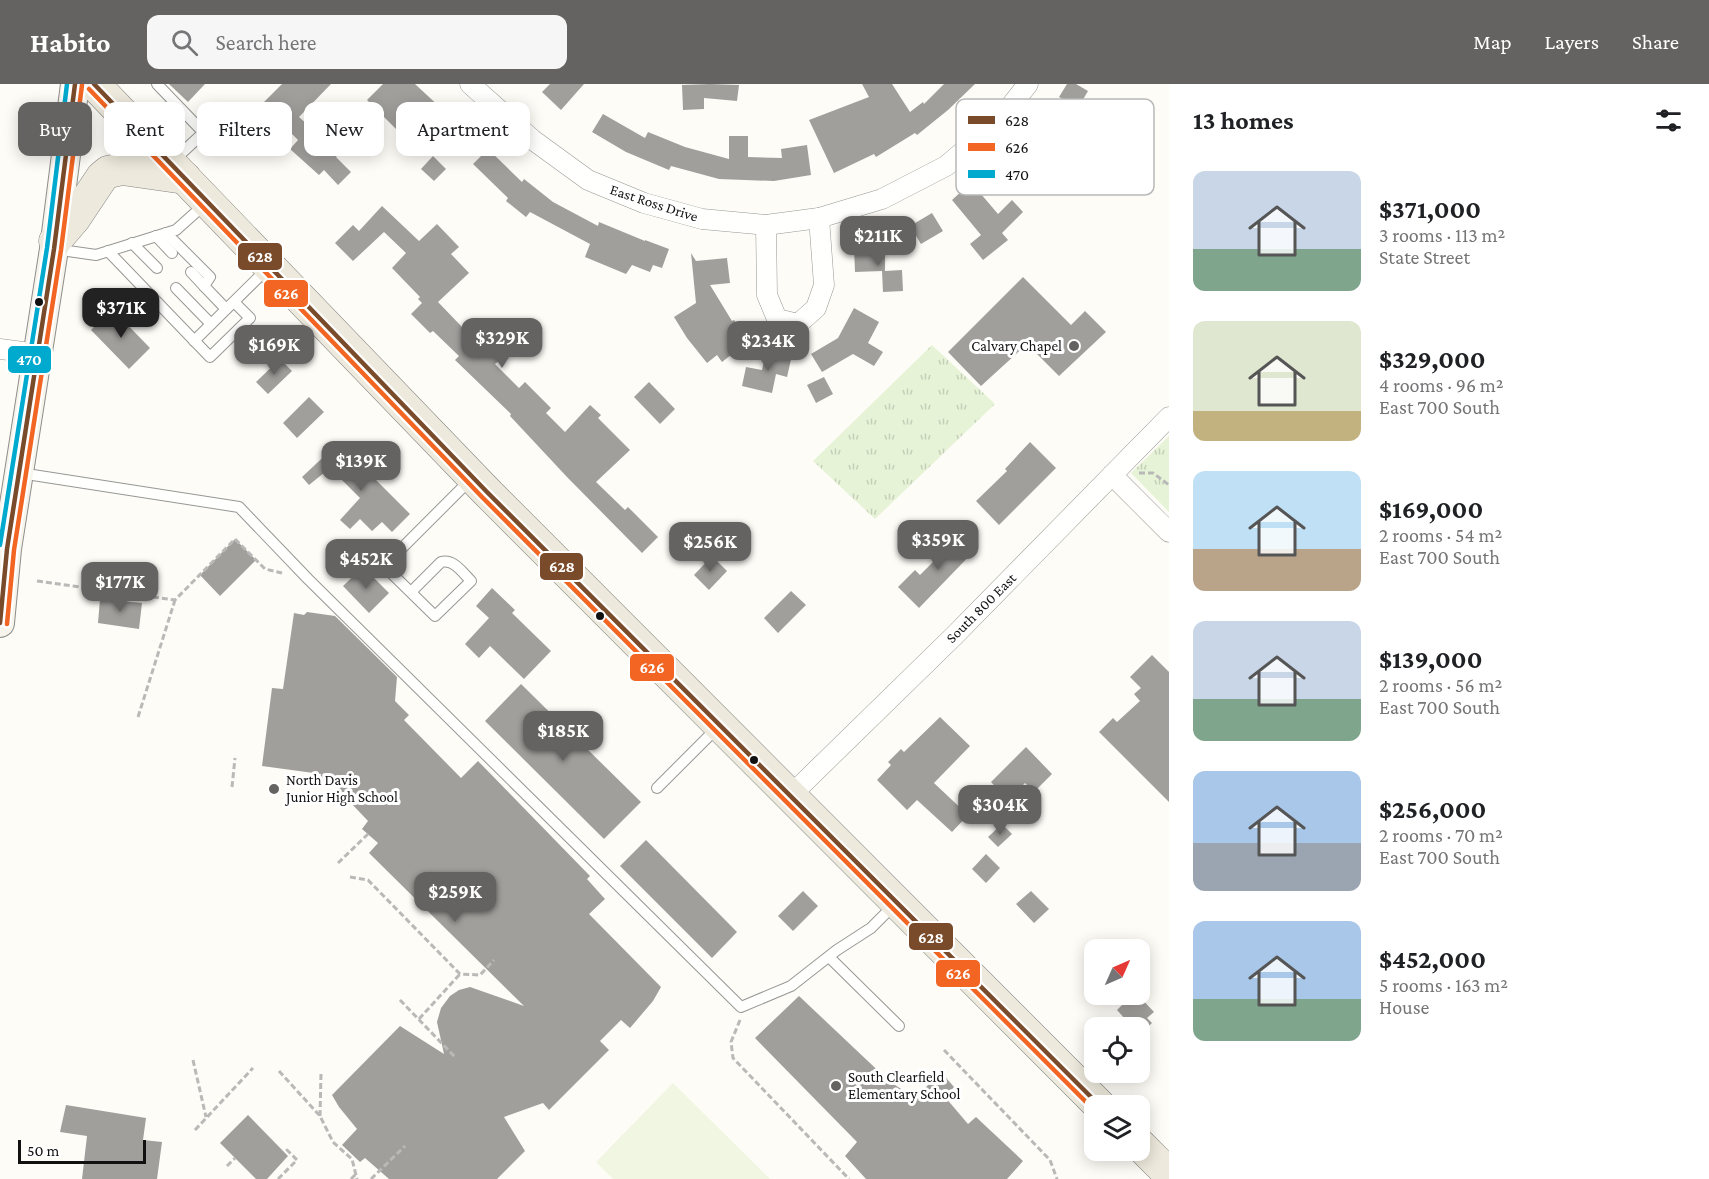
<!DOCTYPE html>
<meta charset="utf-8">
<style>
body{margin:0;font-family:"Crimson Pro",serif;background:#f6f6f6;color:#202124;height:100vh;display:flex;flex-direction:column;font-size:22px;white-space:nowrap}
*{box-sizing:border-box;margin:0}
p{font-size:20px;color:#757577}
.icon{flex:none;width:33px;height:33px;fill:none;stroke:currentColor;stroke-width:2;stroke-linecap:round;stroke-linejoin:round}
.map{position:relative;flex:1;overflow:hidden}
.panel{display:flex;flex-direction:column;background:#fff;width:540px}
.panel>*{flex:none}
.banner{position:absolute;left:18px;top:18px;width:570px;height:54px;display:flex;gap:12px}
.needle{width:39px;rotate:45deg}
.controls{position:absolute;left:1084px;top:855px;display:grid;gap:12px}
.controls a{display:grid;place-items:center;width:66px;height:66px;border-radius:12px;background:#fff;box-shadow:0 3px 15px #0003;font-size:30px}
.scale{position:absolute;left:18px;bottom:15px;width:128px;box-sizing:border-box;padding-left:6px;border:3px solid #111;border-top:0;font-size:16px;line-height:21px;white-space:nowrap;color:#111;-webkit-text-stroke:4px #fff;paint-order:stroke}
.price{position:absolute;translate:-50% -51px;padding:0 14px;border-radius:12px;background:#646362;color:#fff;font-size:20px;line-height:39px;filter:drop-shadow(0 2px 3px #0008)}
.price::after{content:'';position:absolute;left:50%;top:36px;width:18px;height:14px;margin-left:-9px;background:inherit;clip-path:polygon(0 0,100% 0,50% 100%)}
.price.active{background:#222;color:#fff}
ul{padding:0;list-style:none}
li{display:flex;align-items:center;gap:18px;height:150px;padding:0 24px}
li span{display:grid;place-items:center;flex:none;width:168px;height:120px;border-radius:12px;color:#555}
li>.icon{margin-inline-start:auto}
span .icon{width:72px;height:72px;fill:#fffc;stroke-width:1}
li b{font-size:26px}
h2{display:flex;justify-content:space-between;align-items:center;height:72px;padding:0 24px;font-size:26px}
.chip{padding:0 21px;border-radius:12px;background:#fff;box-shadow:0 3px 15px #0003;font-size:21px;line-height:54px}
.chip.active{background:#646362;color:#fff}
header{display:flex;align-items:center;gap:36px;box-sizing:border-box;height:84px;padding:0 30px;background:#646362;color:#fff}
header strong{font-size:28px}
nav{display:flex;gap:33px;margin-inline-start:auto;font-size:21px}
.search{width:420px;height:54px;background:#f6f6f6;display:flex;align-items:center;gap:15px;box-sizing:border-box;padding:0 21px;border-radius:12px;color:#757577;font-size:22px}
main{display:flex;flex:1;min-height:0}
.map>svg:first-child{display:block}
</style>
<header>
<strong>Habito</strong>
<div class="search"><svg class="icon" aria-label="search" viewBox="0 0 24 24"><circle cx="10" cy="10" r="6"/><path d="M15 15l6 6"/></svg>Search here</div>
<nav><a>Map</a><a>Layers</a><a>Share</a></nav>
</header>
<main>
<div class="map">
<svg width="1169" height="1095" viewBox="0 0 1169 1095">
<defs>
<pattern id="park-tufts" width="24" height="20" patternUnits="userSpaceOnUse" patternTransform="scale(1.5)"><rect width="24" height="20" fill="#e7f3d7"/><path d="M3 7l-1-3M5 7V3M7 7l1-3M15 17l-1-3M17 17v-4M19 17l1-3" fill="none" stroke="#c5cfb8"/></pattern>
</defs>
<rect width="100%" height="100%" fill="#fdfcf7"/>
<g fill="url(#park-tufts)">
<polygon points="932,261 995,320 875,435 813,377"/>
<polygon points="1169,352 1169,428 1131,389"/>
</g>
<polygon fill="#f0f6e1" points="673,999 770,1095 613,1095 596,1078"/>
<g fill="#a19f9c">
<polygon points="169,0 205,0 188,18"/>
<polygon points="282,0 331,0 299,33 339,69 336,73 351,88 338,101 324,86 319,91 290,65 298,56 262,20"/>
<polygon points="383,0 415,0 443,26 410,59 367,16"/>
<polygon points="550,0 584,0 561,26 542,8"/>
<polygon points="710,0 739,1 737,17 704,14 704,25 683,26 682,1"/>
<polygon points="862,0 892,0 910,28 923,18 924,20 944,0 975,0 948,26 917,51 915,49 876,73 874,70 834,89 809,36 869,13"/>
<polygon points="1067,0 1076,0 1088,7 1078,24 1059,13"/>
<polygon points="603,30 645,54 648,48 685,63 729,75 729,52 748,52 748,73 782,74 781,65 807,61 811,91 774,97 719,95 671,82 669,86 626,68 592,48"/>
<polygon points="488,65 522,98 524,95 553,118 598,142 599,138 645,157 645,156 669,165 662,184 653,181 650,188 632,181 626,190 585,173 590,160 530,128 526,133 506,117 508,114 473,80"/>
<polygon points="433,72 446,85 434,97 421,85"/>
<polygon points="975,103 998,130 1012,116 1023,128 1002,149 1008,156 983,176 970,160 981,151 952,116 964,105 967,109"/>
<polygon points="382,122 419,157 437,140 459,163 451,170 469,189 438,218 463,244 464,243 499,277 495,280 519,304 525,298 551,324 546,329 565,348 590,321 601,331 598,334 630,366 596,398 625,426 628,423 658,453 642,469 567,393 510,332 511,330 455,276 459,272 433,247 430,249 411,230 422,219 418,215 420,213 392,184 406,169 384,148 353,177 335,159 353,141 359,147"/>
<polygon points="932,129 943,147 921,160 910,142"/>
<polygon points="885,162 885,187 902,186 903,207 883,208 882,187 855,188 854,163"/>
<polygon points="691,169 696,177 727,174 730,199 710,201 732,237 734,236 750,256 722,278 717,271 707,279 687,254 674,233 696,219"/>
<polygon points="1023,193 1071,241 1085,227 1106,248 1059,292 1027,260 981,302 948,268"/>
<polygon points="854,224 879,238 868,259 883,268 874,282 853,270 822,288 811,270 838,254"/>
<polygon points="112,225 150,264 129,285 91,246"/>
<polygon points="767,265 792,271 787,293 776,290 772,309 742,302 746,283 762,286"/>
<polygon points="280,275 292,287 268,310 256,298"/>
<polygon points="824,293 833,310 816,319 807,301"/>
<polygon points="649,298 675,325 660,340 634,313"/>
<polygon points="309,313 324,328 297,354 283,339"/>
<polygon points="1030,358 1056,384 999,441 976,417 1007,387 1005,385"/>
<polygon points="333,364 340,372 346,366 410,430 392,448 382,438 372,447 360,435 350,445 340,436 360,414 330,384 309,401 302,393"/>
<polygon points="963,448 978,463 919,524 898,503 915,486 920,491"/>
<polygon points="235,455 256,476 220,512 200,491"/>
<polygon points="712,472 727,487 709,506 694,491"/>
<polygon points="363,483 389,509 369,529 343,502"/>
<polygon points="492,504 515,526 512,529 551,567 524,595 490,562 479,574 465,560 489,534 476,522"/>
<polygon points="791,507 806,521 778,549 764,534"/>
<polygon points="100,515 142,519 139,545 98,539"/>
<polygon points="307,528 335,532 397,593 395,617 409,631 404,636 461,694 478,677 590,792 587,795 605,815 589,830 661,903 653,917 630,944 621,936 600,957 609,966 549,1026 543,1019 504,1033 525,1067 497,1095 389,1095 365,1074 360,1078 342,1061 357,1045 339,1023 332,1011 400,942 444,970 437,938 441,924 450,912 459,906 470,903 524,922 369,769 378,759 362,745 368,737 333,700 319,698 321,690 262,682 272,604 283,605 294,529 304,531"/>
<polygon points="1152,571 1169,588 1169,718 1099,648 1113,634 1117,638 1140,617 1134,610 1141,604 1130,593"/>
<polygon points="521,600 641,718 604,755 485,637"/>
<polygon points="940,633 970,662 934,699 968,731 952,748 917,716 907,726 877,696 891,681 888,678 901,665 904,668"/>
<polygon points="1026,663 1052,690 1034,708 1025,699 1008,716 991,698"/>
<polygon points="1002,740 1012,750 998,763 988,753"/>
<polygon points="646,756 737,848 712,874 620,782"/>
<polygon points="986,770 1000,784 986,799 972,785"/>
<polygon points="803,807 818,822 793,847 778,832"/>
<polygon points="1031,807 1049,825 1034,839 1016,820"/>
<polygon points="1133,910 1137,910 1154,928 1147,934 1152,939 1140,950 1140,944 1133,944 1117,926"/>
<polygon points="799,912 889,997 915,1014 941,988 954,1003 945,1013 968,1040 976,1033 1023,1077 1007,1095 866,1095 845,1072 857,1058 755,954"/>
<polygon points="66,1021 146,1034 143,1056 162,1058 157,1095 82,1095 87,1052 60,1048"/>
<polygon points="248,1031 288,1072 267,1095 256,1095 220,1059"/>
</g>
<g fill="none" stroke-linecap="round" stroke-linejoin="round">
<defs>
<g id="lane">
<polyline points="157,0 204,49"/>
<polyline points="173,77 229,25"/>
<polyline points="166,149 210,193 204,202 226,225"/>
<polyline points="156,152 172,169"/>
<polyline points="132,159 157,184"/>
<polyline points="54,165 96,171 176,146 205,120"/>
<polyline points="108,167 210,273 250,234 234,218"/>
<polyline points="191,188 204,202"/>
<polyline points="176,204 211,240"/>
<polyline points="194,257 267,185"/>
<polyline points="20,389 239,423 308,495 741,923 791,902 837,866 871,844 895,820"/>
<path d="M411 508 441 478C454 475 462 488 471 497L435 532 384 482 470 396"/>
<polyline points="657,704 718,643"/>
<polyline points="829,873 899,942"/>
</g>
<g id="street">
<polyline points="470,0 533,56 588,96 644,119 702,135 766,141 819,134 882,115 946,82 998,38 1028,0"/>
<polyline points="766,141 767,211 777,235 798,240 816,224 824,201 819,134"/>
<polyline points="0,265 38,270"/>
<polyline points="1112,391 1169,448"/>
<polyline points="790,712 955,551 1169,333"/>
</g>
<polyline id="secondary" points="0,539 7,465 54,165 75,0"/>
<g id="primary">
<polyline points="94,0 487,408 1100,1022"/>
<polyline points="55,157 74,135 102,93 108,88 122,85 185,94"/>
<polyline points="1140,1061 1169,1090"/>
</g>
</defs>
<use href="#lane" stroke="#979795" stroke-width="12"/>
<use href="#street" stroke="#979795" stroke-width="21"/>
<use href="#secondary" stroke="#8e8d8b" stroke-width="30"/>
<use href="#primary" stroke="#858482" stroke-width="33"/>
<g stroke="#b9b9b8" stroke-width="3" stroke-dasharray="6 3" stroke-linecap="butt">
<polyline points="1139,389 1153,389 1169,401"/>
<polyline points="37,497 175,516 235,455 265,485 282,489"/>
<polyline points="138,633 175,516"/>
<polyline points="232,703 235,674"/>
<polyline points="338,779 368,750"/>
<polyline points="350,793 368,796 460,890 480,891 494,876"/>
<polyline points="400,916 455,973"/>
<polyline points="419,935 460,890"/>
<polyline points="740,936 731,958 733,974 849,1095"/>
<polyline points="944,966 1050,1076 1057,1095"/>
<polyline points="193,976 206,1033"/>
<polyline points="279,987 320,1032 333,1058 352,1075 357,1095"/>
<polyline points="320,1032 321,989"/>
<polyline points="195,1046 253,984"/>
<polyline points="227,1082 235,1074"/>
<polyline points="278,1095 297,1076 287,1066 285,1069"/>
<polyline points="351,1095 356,1090"/>
<polyline points="371,1095 405,1062"/>
</g>
<use href="#lane" stroke="#fffffe" stroke-width="10"/>
<use href="#street" stroke="#fffffe" stroke-width="20"/>
<use href="#secondary" stroke="#f6f4eb" stroke-width="28"/>
<use href="#primary" stroke="#ede9dc" stroke-width="32"/>
<defs>
<g id="bus-1">
<polyline points="94,0 487,408 1100,1022"/>
<polyline points="0,539 7,465 54,165 75,0"/>
</g>
<g id="bus-2">
<polyline points="89,5 482,413 1095,1027"/>
<polyline points="7,540 14,466 61,166 82,1"/>
</g>
<polyline id="bus-3" points="0,461 47,164 67,0"/>
</defs>
<use href="#bus-1" stroke="#fff" stroke-width="9"/>
<use href="#bus-2" stroke="#fff" stroke-width="9"/>
<use href="#bus-3" stroke="#fff" stroke-width="9"/>
<use href="#bus-1" stroke="#7a4b2a" stroke-width="4.5"/>
<use href="#bus-2" stroke="#f26522" stroke-width="4.5"/>
<use href="#bus-3" stroke="#00a9ce" stroke-width="4.5"/>
</g>
<g fill="#111" stroke="#fff" stroke-width="2">
<circle cx="39" cy="218" r="5"/>
<circle cx="600" cy="532" r="5"/>
<circle cx="754" cy="676" r="5"/>
</g>
<g fill="#646362" stroke="#fff" stroke-width="2">
<circle cx="1074" cy="262" r="6"/>
<circle cx="274" cy="705" r="6"/>
<circle cx="836" cy="1002" r="6"/>
</g>
<g text-anchor="middle" dominant-baseline="central" stroke-width="6" stroke-linejoin="round" paint-order="stroke">
<g font-size="15" fill="#111" stroke="#fff">
<text transform="translate(654 119) rotate(18)">East Ross Drive</text>
<text transform="translate(981 524) rotate(-45)">South 800 East</text>
</g>
<g font-size="15" fill="#111" stroke="#fff" text-anchor="start">
<text x="1062" y="262" text-anchor="end">Calvary Chapel</text>
<text x="286" y="696">North Davis<tspan x="286" dy="17">Junior High School</tspan></text>
<text x="848" y="993">South Clearfield<tspan x="848" dy="17">Elementary School</tspan></text>
</g>
</g>
<rect x="956" y="15" width="198" height="96" rx="9" fill="#fff" stroke="#b8b8b8" stroke-width="1.5"/>
<rect x="968" y="32" width="27" height="8" fill="#7a4b2a"/>
<rect x="968" y="59" width="27" height="8" fill="#f26522"/>
<rect x="968" y="86" width="27" height="8" fill="#00a9ce"/>
<g font-size="16" fill="#111">
<text x="1005" y="42">628</text>
<text x="1005" y="69">626</text>
<text x="1005" y="96">470</text>
</g>
<g stroke="#fff" stroke-width="2">
<rect x="237" y="158" width="46" height="29" rx="6" fill="#7a4b2a"/>
<rect x="263" y="195" width="46" height="29" rx="6" fill="#f26522"/>
<rect x="7" y="261" width="45" height="29" rx="6" fill="#00a9ce"/>
<rect x="539" y="468" width="45" height="29" rx="6" fill="#7a4b2a"/>
<rect x="629" y="569" width="46" height="29" rx="6" fill="#f26522"/>
<rect x="908" y="838" width="46" height="29" rx="6" fill="#7a4b2a"/>
<rect x="935" y="875" width="46" height="29" rx="6" fill="#f26522"/>
</g>
<g font-size="16" text-anchor="middle" font-weight="bold" fill="#fff">
<text x="260" y="178">628</text>
<text x="286" y="215">626</text>
<text x="29" y="281">470</text>
<text x="562" y="488">628</text>
<text x="652" y="589">626</text>
<text x="931" y="859">628</text>
<text x="958" y="895">626</text>
</g>
</svg>
<div class="controls">
<a><svg class="needle" viewBox="-14 -14 28 28"><path d="M0-13l5 13h-10z" fill="#e53935"/><path d="M0 13l5-13h-10z" fill="#757577"/></svg></a>
<a><svg class="icon" aria-label="locate" viewBox="0 0 24 24"><circle cx="12" cy="12" r="6"/><path d="M12 2v4M12 18v4M2 12h4M18 12h4"/></svg></a>
<a><svg class="icon" aria-label="layers" viewBox="0 0 24 24"><path d="M12 4l9 5-9 5-9-5zM3 14l9 5 9-5"/></svg></a>
</div>
<div class="scale">50 m</div>
<b class="price" style="left:878px;top:183px">$211K</b>
<b class="price active" style="left:121px;top:255px">$371K</b>
<b class="price" style="left:502px;top:285px">$329K</b>
<b class="price" style="left:768px;top:288px">$234K</b>
<b class="price" style="left:274px;top:292px">$169K</b>
<b class="price" style="left:361px;top:408px">$139K</b>
<b class="price" style="left:938px;top:487px">$359K</b>
<b class="price" style="left:710px;top:489px">$256K</b>
<b class="price" style="left:366px;top:506px">$452K</b>
<b class="price" style="left:120px;top:529px">$177K</b>
<b class="price" style="left:563px;top:678px">$185K</b>
<b class="price" style="left:1000px;top:752px">$304K</b>
<b class="price" style="left:455px;top:839px">$259K</b>
<div class="banner">
<a class="chip active">Buy</a>
<a class="chip">Rent</a>
<a class="chip">Filters</a>
<a class="chip">New</a>
<a class="chip">Apartment</a>
</div>
</div>
<section class="panel">
<h2>13 homes<svg class="icon" aria-label="filters" viewBox="0 0 24 24"><path d="M4 7h16M4 17h16"/><circle cx="9" cy="7" r="2"/><circle cx="15" cy="17" r="2"/></svg></h2>
<ul>
<li><span style="background:linear-gradient(#c9d6e8 65%,#7fa58c 0)"><svg class="icon" aria-label="home" viewBox="0 0 24 24"><path d="M3 11l9-7 9 7M6 9v11h12V9"/></svg></span><div><b>$371,000</b><p>3 rooms · 113 m²</p><p>State Street</p></div></li>
<li><span style="background:linear-gradient(#dfe7d0 75%,#c2b280 0)"><svg class="icon" aria-label="home" viewBox="0 0 24 24"><path d="M3 11l9-7 9 7M6 9v11h12V9"/></svg></span><div><b>$329,000</b><p>4 rooms · 96 m²</p><p>East 700 South</p></div></li>
<li><span style="background:linear-gradient(#bfe0f5 65%,#b9a48a 0)"><svg class="icon" aria-label="home" viewBox="0 0 24 24"><path d="M3 11l9-7 9 7M6 9v11h12V9"/></svg></span><div><b>$169,000</b><p>2 rooms · 54 m²</p><p>East 700 South</p></div></li>
<li><span style="background:linear-gradient(#c9d6e8 65%,#7fa58c 0)"><svg class="icon" aria-label="home" viewBox="0 0 24 24"><path d="M3 11l9-7 9 7M6 9v11h12V9"/></svg></span><div><b>$139,000</b><p>2 rooms · 56 m²</p><p>East 700 South</p></div></li>
<li><span style="background:linear-gradient(#a9c7e8 60%,#9aa5b1 0)"><svg class="icon" aria-label="home" viewBox="0 0 24 24"><path d="M3 11l9-7 9 7M6 9v11h12V9"/></svg></span><div><b>$256,000</b><p>2 rooms · 70 m²</p><p>East 700 South</p></div></li>
<li><span style="background:linear-gradient(#a9c7e8 65%,#7fa58c 0)"><svg class="icon" aria-label="home" viewBox="0 0 24 24"><path d="M3 11l9-7 9 7M6 9v11h12V9"/></svg></span><div><b>$452,000</b><p>5 rooms · 163 m²</p><p>House</p></div></li>
</ul>
</section>
</main>
